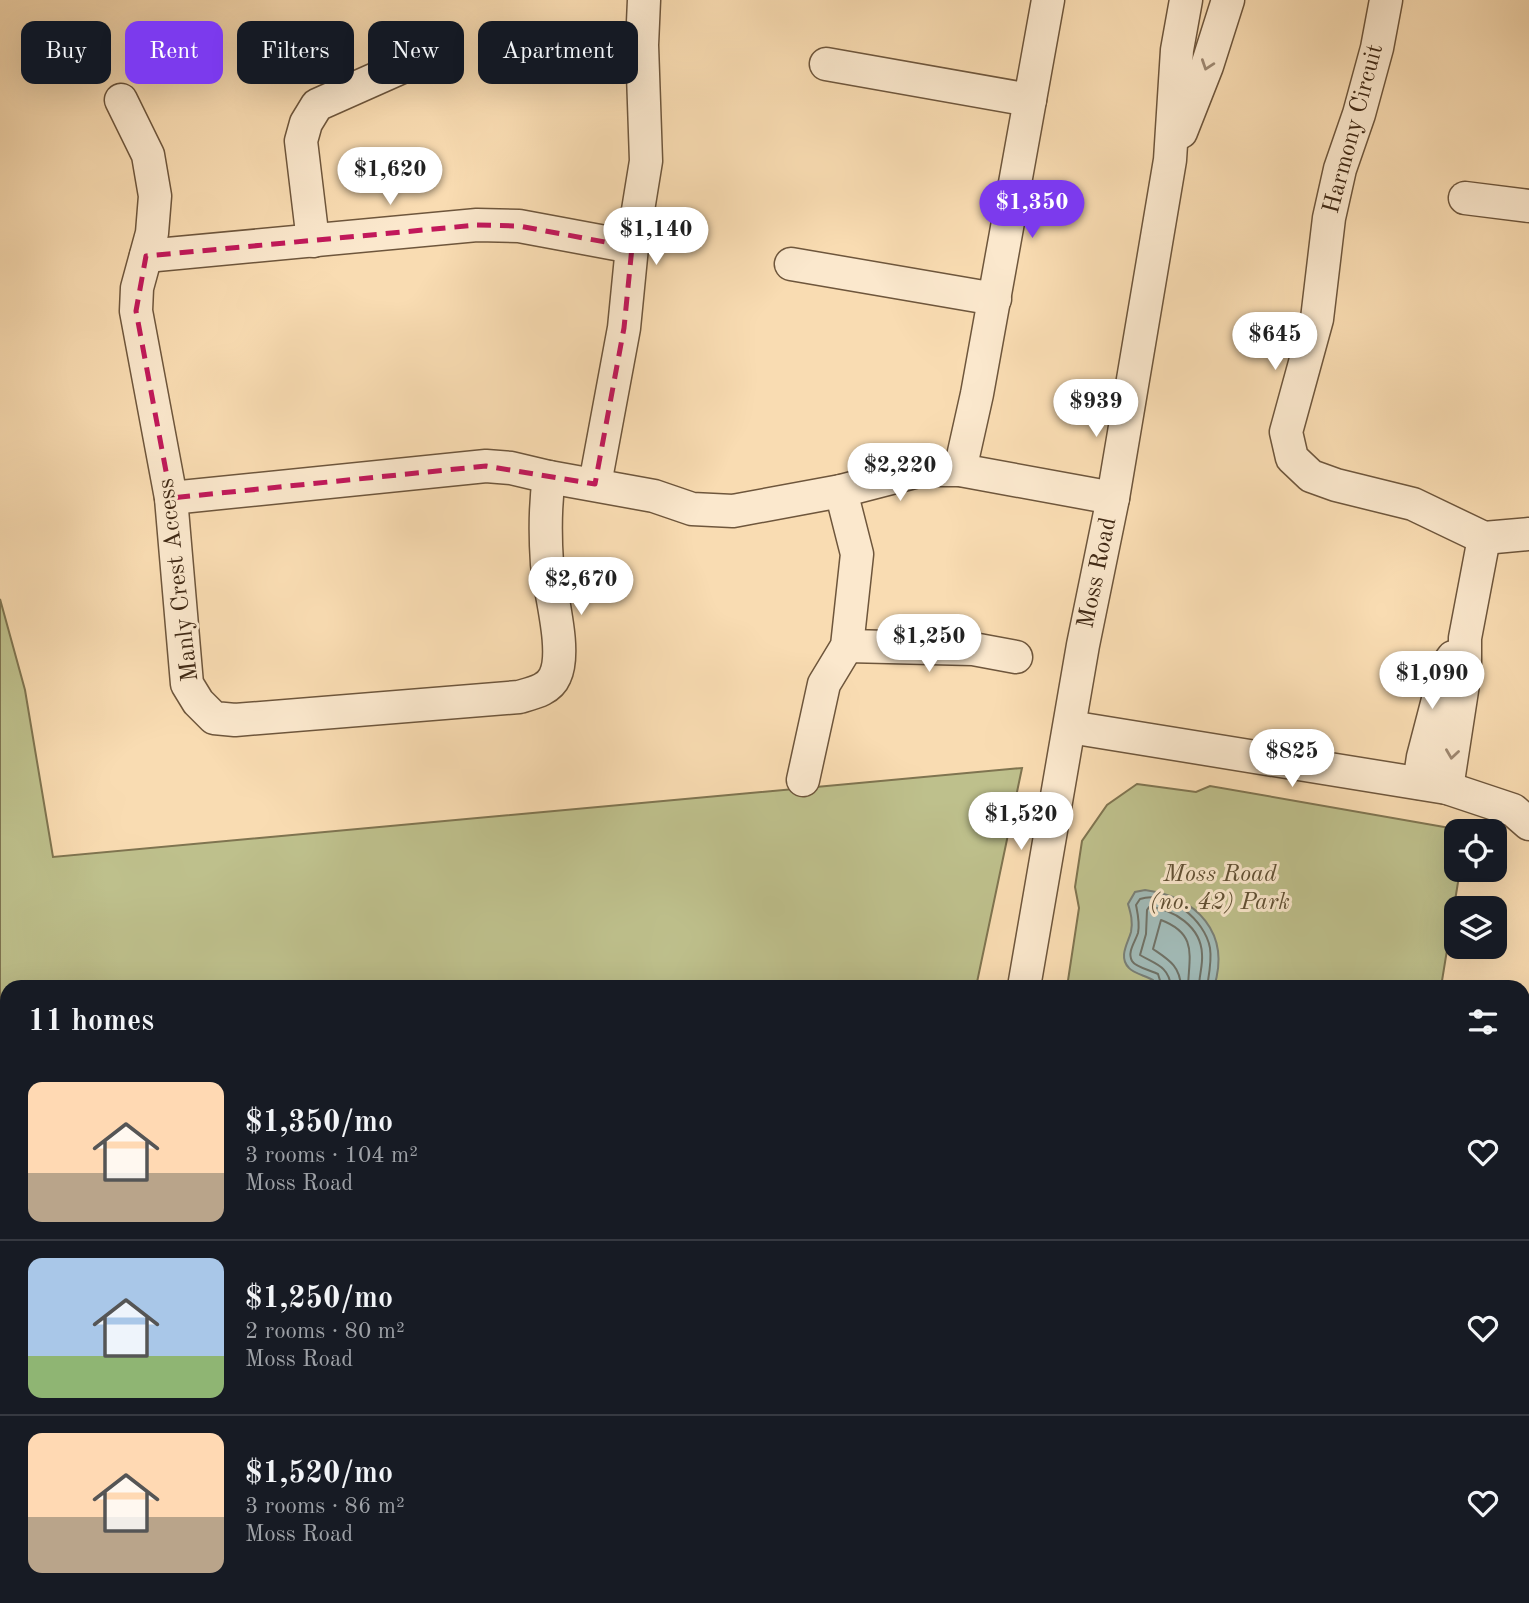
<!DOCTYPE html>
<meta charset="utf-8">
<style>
body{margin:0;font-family:"Old Standard TT",serif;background:#242831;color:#f1f3f6;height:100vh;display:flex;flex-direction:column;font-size:26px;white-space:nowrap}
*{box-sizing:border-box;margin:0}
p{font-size:23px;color:#9ea1a6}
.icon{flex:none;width:38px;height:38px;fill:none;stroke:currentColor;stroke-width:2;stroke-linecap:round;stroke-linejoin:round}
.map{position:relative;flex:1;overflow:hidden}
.sheet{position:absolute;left:0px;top:980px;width:1530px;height:623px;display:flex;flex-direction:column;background:#171b24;border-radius:21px 21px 0 0;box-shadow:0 7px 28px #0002}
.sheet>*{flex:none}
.guide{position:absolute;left:21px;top:21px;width:700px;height:63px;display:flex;gap:14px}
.fabs{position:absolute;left:1444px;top:819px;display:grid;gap:14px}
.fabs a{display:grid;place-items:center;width:63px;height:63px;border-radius:14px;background:#171b24;box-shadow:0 7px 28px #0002;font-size:35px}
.price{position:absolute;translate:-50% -60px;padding:0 16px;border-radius:24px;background:#fff;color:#222;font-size:23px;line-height:46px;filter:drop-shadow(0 2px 4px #0008)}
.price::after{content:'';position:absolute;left:50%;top:42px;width:21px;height:16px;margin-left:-10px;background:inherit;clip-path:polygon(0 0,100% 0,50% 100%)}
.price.current{background:#7c3aed;color:#fff}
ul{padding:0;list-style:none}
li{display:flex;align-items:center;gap:21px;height:175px;padding:0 28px}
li+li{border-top:2px solid #363941}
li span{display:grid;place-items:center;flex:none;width:196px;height:140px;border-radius:14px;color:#555}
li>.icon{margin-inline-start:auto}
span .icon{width:84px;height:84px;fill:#fffc;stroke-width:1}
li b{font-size:30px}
h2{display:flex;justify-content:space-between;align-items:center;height:84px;padding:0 28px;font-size:30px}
.chip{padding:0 24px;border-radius:14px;background:#171b24;box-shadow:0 7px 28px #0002;font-size:24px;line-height:63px}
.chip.current{background:#7c3aed;color:#fff}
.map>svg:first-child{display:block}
</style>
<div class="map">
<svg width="1529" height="1603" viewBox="0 0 1529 1603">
<rect width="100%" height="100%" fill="#f9dcb2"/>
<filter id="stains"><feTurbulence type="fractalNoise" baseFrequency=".00286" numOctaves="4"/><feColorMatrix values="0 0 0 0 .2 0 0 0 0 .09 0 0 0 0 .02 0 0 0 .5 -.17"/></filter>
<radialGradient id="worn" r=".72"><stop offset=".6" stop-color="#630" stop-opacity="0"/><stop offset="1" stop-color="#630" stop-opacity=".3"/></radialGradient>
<g fill="#bec08c" stroke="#7f7450" stroke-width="2">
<polygon points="0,599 25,690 53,857 1022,768 976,987 7,987 7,1087 0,1087"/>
<polygon points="1137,784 1196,792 1210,786 1467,831 1456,831 1456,870 1460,870 1441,987 1067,987 1079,908 1075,887 1082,841 1107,805"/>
<polygon points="1523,1259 1529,1264 1529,1566 1522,1561"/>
</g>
<path fill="#a1b9b5" stroke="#7a7f75" stroke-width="2" d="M1145 890C1197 897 1231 933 1214 987H1155L1153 980C1146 976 1133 973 1129 968 1118 957 1128 943 1131 932 1133 922 1131 914 1128 904L1135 892Z"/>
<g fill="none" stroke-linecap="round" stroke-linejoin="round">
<g stroke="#707165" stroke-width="2">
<path d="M1162 987 1158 974C1152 971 1135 967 1132 961 1127 952 1135 942 1138 933 1140 923 1138 915 1136 905L1140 899C1169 890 1205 920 1210 948 1212 961 1209 974 1207 987"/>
<path d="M1171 987C1169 966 1155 964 1140 955L1146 934 1147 910 1149 907C1174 909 1201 927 1202 954 1203 965 1199 976 1199 987"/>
<path d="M1181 987C1180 966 1169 960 1153 949L1161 920C1198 934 1189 956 1188 987"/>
</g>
<polyline stroke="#7a7f75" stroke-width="9" points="1522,1487 1529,1488"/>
<defs>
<g id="minor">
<polyline points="1386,0 1377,48 1359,114 1340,169 1329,218 1317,319 1286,432 1292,458 1311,476 1336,485 1413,504 1484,538 1529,534"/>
<polyline points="826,64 1030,100"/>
<path d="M121 100 148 155 155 196 152 233 137 288 136 311 171 498 187 684 198 702 214 718 235 720 519 697C533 693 549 690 555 676 567 651 550 593 547 564 545 535 545 506 549 477"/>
<polyline points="1181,132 1207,66 1228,0"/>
<polyline points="1465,198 1529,206"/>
<polyline points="313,241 301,141 306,123 317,105 445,48"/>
<polyline points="146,256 477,225 519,226 632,247"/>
<polyline points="791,264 995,299"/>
<polyline points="960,470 977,394 1048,0"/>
<polyline points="595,484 624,328 632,247 646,161 642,45 644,0"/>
<polyline points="171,498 486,466 511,468 549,477 654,496 692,509 733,511 841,491 922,470 960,470 1113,498"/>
<polyline points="847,646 973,649 1016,657"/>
<polyline points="1070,727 1447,788 1513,810 1529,824"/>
<polyline points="803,780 824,684 847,646 857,554 841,491"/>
<polyline points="1419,783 1423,757 1447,665 1453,657"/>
<polyline points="1447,788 1465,671 1465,638 1484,538"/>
<polyline points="1024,987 1083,645 1113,498 1170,160 1177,50 1186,0"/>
<polyline points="1512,1596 1522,1603"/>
<polyline points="73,1603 74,1596"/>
<polyline points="916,1603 918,1596"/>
<polyline points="1273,1603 1274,1596"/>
</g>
</defs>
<use href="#minor" stroke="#6e563c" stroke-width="35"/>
<use href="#minor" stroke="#fbe8cd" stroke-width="32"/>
</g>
<defs><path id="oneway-chevron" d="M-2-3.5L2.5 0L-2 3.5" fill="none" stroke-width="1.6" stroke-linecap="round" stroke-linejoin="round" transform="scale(1.75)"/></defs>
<g stroke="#9e8871">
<use href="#oneway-chevron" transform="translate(1207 65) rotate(109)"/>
<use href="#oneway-chevron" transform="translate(1452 754) rotate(98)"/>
</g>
<path fill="none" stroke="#c2185b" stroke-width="5" stroke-dasharray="14 9" stroke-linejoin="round" d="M477 225 519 226 632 247 624 328 595 484 486 466 171 498 136 311 146 256Z"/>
<g text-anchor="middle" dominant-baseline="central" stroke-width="6" stroke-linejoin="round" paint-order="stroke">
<g font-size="24" fill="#402915" stroke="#fbe8cd">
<text transform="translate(1354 129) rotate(-75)">Harmony Circuit</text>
<text transform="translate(1098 573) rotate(-78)">Moss Road</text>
<text transform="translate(179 580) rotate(-97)">Manly Crest Access</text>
</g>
<g font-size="24" font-style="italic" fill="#604f33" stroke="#fbe8cd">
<text x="1220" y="875">Moss Road<tspan x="1220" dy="28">(no. 42) Park</tspan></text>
</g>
</g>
<rect width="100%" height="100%" filter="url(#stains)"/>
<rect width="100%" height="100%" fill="url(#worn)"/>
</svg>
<div class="fabs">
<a><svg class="icon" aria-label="locate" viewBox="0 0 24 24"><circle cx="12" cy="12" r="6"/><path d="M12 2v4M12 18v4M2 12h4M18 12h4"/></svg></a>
<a><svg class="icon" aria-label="layers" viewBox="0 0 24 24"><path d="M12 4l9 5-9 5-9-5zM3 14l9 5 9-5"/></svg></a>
</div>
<b class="price" style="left:390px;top:207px">$1,620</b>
<b class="price current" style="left:1032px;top:240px">$1,350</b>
<b class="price" style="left:656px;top:267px">$1,140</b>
<b class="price" style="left:1275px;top:372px">$645</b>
<b class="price" style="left:1096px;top:439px">$939</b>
<b class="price" style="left:900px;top:503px">$2,220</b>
<b class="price" style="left:581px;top:617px">$2,670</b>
<b class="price" style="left:929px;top:674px">$1,250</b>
<b class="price" style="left:1432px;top:711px">$1,090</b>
<b class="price" style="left:1292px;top:789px">$825</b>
<b class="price" style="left:1021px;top:852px">$1,520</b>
<div class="guide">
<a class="chip">Buy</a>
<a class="chip current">Rent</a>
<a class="chip">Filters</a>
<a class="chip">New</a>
<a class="chip">Apartment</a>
</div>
<section class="sheet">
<h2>11 homes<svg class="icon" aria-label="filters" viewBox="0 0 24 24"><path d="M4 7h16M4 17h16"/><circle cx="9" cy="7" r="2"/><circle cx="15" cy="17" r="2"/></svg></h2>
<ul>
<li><span style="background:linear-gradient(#ffd9b3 65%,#b9a48a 0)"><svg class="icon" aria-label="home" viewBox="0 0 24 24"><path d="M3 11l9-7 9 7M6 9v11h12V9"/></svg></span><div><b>$1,350/mo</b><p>3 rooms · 104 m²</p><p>Moss Road</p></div><svg class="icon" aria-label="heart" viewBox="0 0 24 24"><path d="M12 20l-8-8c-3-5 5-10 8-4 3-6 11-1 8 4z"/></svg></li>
<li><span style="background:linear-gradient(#a9c7e8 70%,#8fb573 0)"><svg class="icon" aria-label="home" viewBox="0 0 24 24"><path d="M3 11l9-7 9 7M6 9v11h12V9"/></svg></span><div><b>$1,250/mo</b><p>2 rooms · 80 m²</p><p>Moss Road</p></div><svg class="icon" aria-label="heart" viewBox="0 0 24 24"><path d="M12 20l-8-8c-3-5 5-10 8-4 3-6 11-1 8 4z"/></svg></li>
<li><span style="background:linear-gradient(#ffd9b3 60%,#b9a48a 0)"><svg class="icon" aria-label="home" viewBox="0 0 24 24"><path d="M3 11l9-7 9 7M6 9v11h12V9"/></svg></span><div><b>$1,520/mo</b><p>3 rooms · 86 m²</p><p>Moss Road</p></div><svg class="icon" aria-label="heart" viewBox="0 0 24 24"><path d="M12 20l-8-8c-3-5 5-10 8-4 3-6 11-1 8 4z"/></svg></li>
</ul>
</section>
</div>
